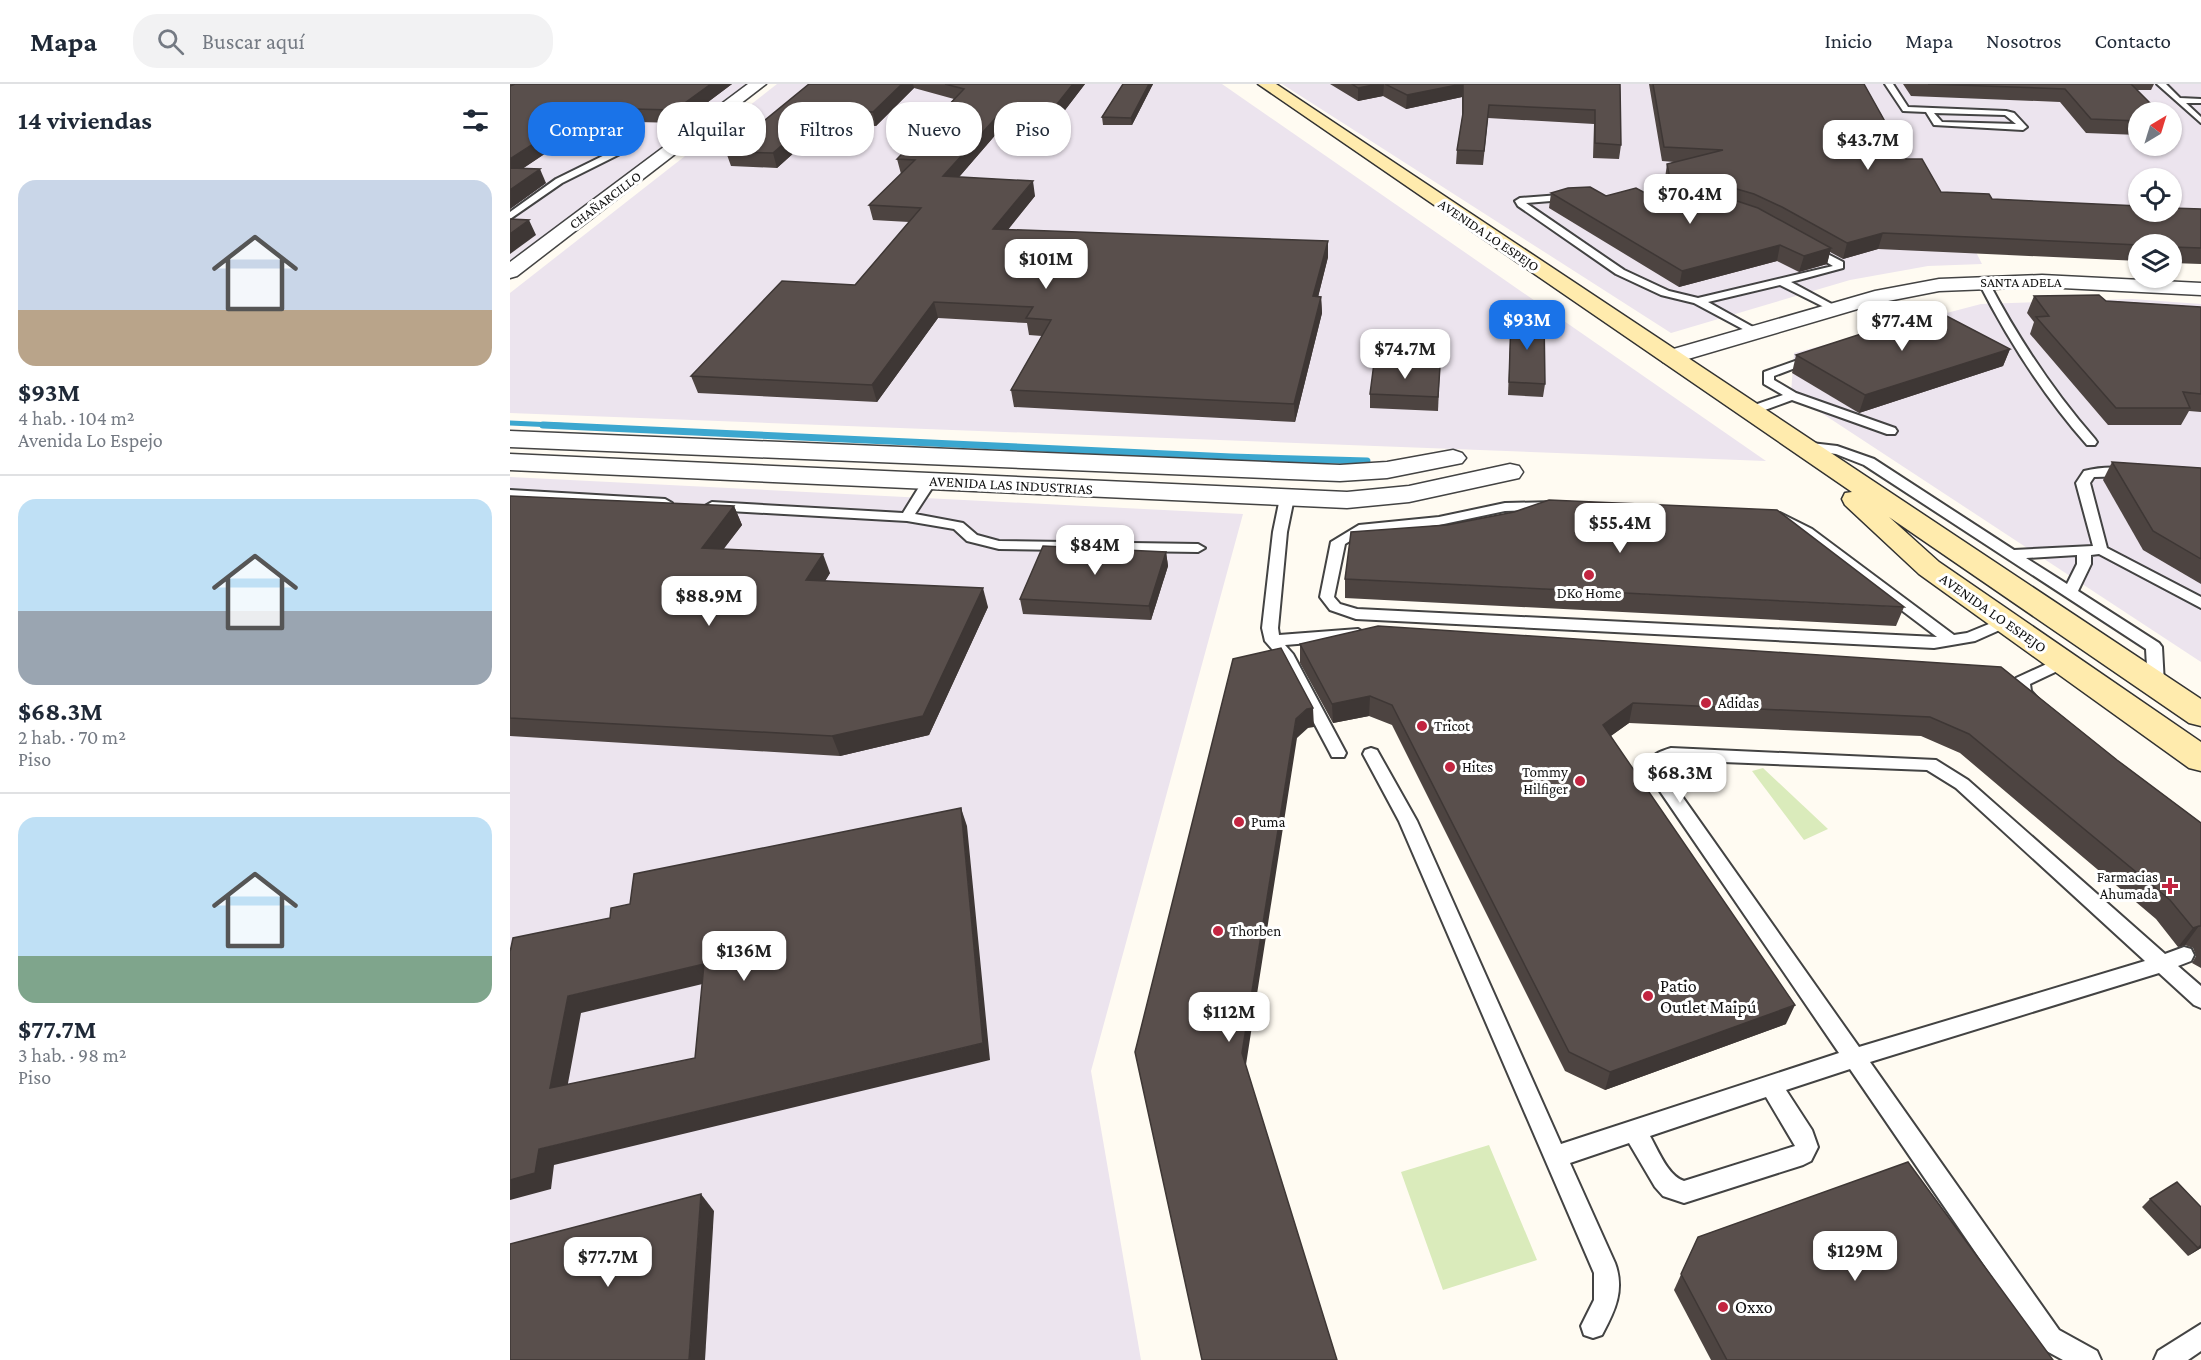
<!DOCTYPE html>
<html lang="es">
<meta charset="utf-8">
<style>
body{margin:0;font-family:"Crimson Pro",serif;background:#f2f2f3;color:#1f2937;height:100vh;display:flex;flex-direction:column;font-size:22px;white-space:nowrap}
*{box-sizing:border-box;margin:0}
p{font-size:20px;color:#747a83}
.icon{flex:none;width:33px;height:33px;fill:none;stroke:currentColor;stroke-width:2;stroke-linecap:round;stroke-linejoin:round}
.map{position:relative;flex:1;overflow:hidden}
.side{display:flex;flex-direction:column;background:#fff;width:510px}
.side>*{flex:none}
.guide{position:absolute;left:18px;top:18px;width:570px;height:54px;display:flex;gap:12px}
.needle{width:39px;rotate:38deg}
.controls{position:absolute;left:1618px;top:18px;display:grid;gap:12px}
.controls a{display:grid;place-items:center;width:54px;height:54px;border-radius:50%;background:#fff;box-shadow:0 2px 4px #0004;font-size:30px}
.price{position:absolute;translate:-50% -51px;padding:0 14px;border-radius:12px;background:#fff;color:#222;font-size:20px;line-height:39px;filter:drop-shadow(0 2px 3px #0008)}
.price::after{content:'';position:absolute;left:50%;top:36px;width:18px;height:14px;margin-left:-9px;background:inherit;clip-path:polygon(0 0,100% 0,50% 100%)}
.price.active{background:#1a73e8;color:#fff}
ul{padding:0;list-style:none}
li{display:grid;align-content:center;gap:12px;height:318px;padding:0 18px}
li+li{border-top:2px solid #e0e1e3}
li span{display:grid;place-items:center;height:186px;border-radius:18px;color:#555}
li>.icon{margin-inline-start:auto}
span .icon{width:108px;height:108px;fill:#fffc;stroke-width:1}
li b{font-size:26px}
h2{display:flex;justify-content:space-between;align-items:center;height:72px;padding:0 18px;font-size:26px}
.chip{padding:0 21px;border-radius:24px;background:#fff;box-shadow:0 2px 4px #0004;font-size:21px;line-height:54px}
.chip.active{background:#1a73e8;color:#fff}
header{display:flex;align-items:center;gap:36px;box-sizing:border-box;height:84px;padding:0 30px;background:#fff;border-bottom:2px solid #e0e1e3}
header strong{font-size:28px}
nav{display:flex;gap:33px;margin-inline-start:auto;font-size:21px}
.search{width:420px;height:54px;background:#f2f2f3;display:flex;align-items:center;gap:15px;box-sizing:border-box;padding:0 21px;border-radius:24px;color:#747a83;font-size:22px}
main{display:flex;flex:1;min-height:0}
.map>svg:first-child{display:block}
</style>
<header>
<strong>Mapa</strong>
<div class="search"><svg class="icon" aria-label="search" viewBox="0 0 24 24"><circle cx="10" cy="10" r="6"/><path d="M15 15l6 6"/></svg>Buscar aquí</div>
<nav><a>Inicio</a><a>Mapa</a><a>Nosotros</a><a>Contacto</a></nav>
</header>
<main>
<section class="side">
<h2>14 viviendas<svg class="icon" aria-label="filters" viewBox="0 0 24 24"><path d="M4 7h16M4 17h16"/><circle cx="9" cy="7" r="2"/><circle cx="15" cy="17" r="2"/></svg></h2>
<ul>
<li><span style="background:linear-gradient(#c9d6e8 70%,#b9a48a 0)"><svg class="icon" aria-label="home" viewBox="0 0 24 24"><path d="M3 11l9-7 9 7M6 9v11h12V9"/></svg></span><div><b>$93M</b><p>4 hab. · 104 m²</p><p>Avenida Lo Espejo</p></div></li>
<li><span style="background:linear-gradient(#bfe0f5 60%,#9aa5b1 0)"><svg class="icon" aria-label="home" viewBox="0 0 24 24"><path d="M3 11l9-7 9 7M6 9v11h12V9"/></svg></span><div><b>$68.3M</b><p>2 hab. · 70 m²</p><p>Piso</p></div></li>
<li><span style="background:linear-gradient(#bfe0f5 75%,#7fa58c 0)"><svg class="icon" aria-label="home" viewBox="0 0 24 24"><path d="M3 11l9-7 9 7M6 9v11h12V9"/></svg></span><div><b>$77.7M</b><p>3 hab. · 98 m²</p><p>Piso</p></div></li>
</ul>
</section>
<div class="map">
<svg width="1691" height="1276" viewBox="0 0 1691 1276">
<rect width="100%" height="100%" fill="#fffbf2"/>
<g fill="#ece4ee" fill-rule="evenodd">
<polygon points="0,0 244,0 0,191"/>
<polygon points="267,0 712,0 1256,377 0,329 0,209"/>
<path d="M772 0H1691V134L1444 124 1472 180 1418 182 1340 196 1161 249ZM1629 28H1662V62H1629ZM1629 94H1662V128H1629Z"/>
<polygon points="1622,215 1691,220 1691,578 1281,309 1284,269 1471,220"/>
<polygon points="0,393 733,430 581,987 631,1276 0,1276"/>
</g>
<g fill="#daebbb">
<polygon points="1253,684 1318,745 1294,756 1242,687"/>
<polygon points="979,1061 1027,1176 933,1206 891,1088"/>
</g>
<g fill="none" stroke-linecap="round" stroke-linejoin="round">
<polyline stroke="#3ca7cf" stroke-width="5" points="0,339 65,342"/>
<polyline stroke="#3ca7cf" stroke-width="7" points="33,341 721,373 857,377"/>
<defs>
<g id="lane">
<path d="M1375 0H1383L1398 23 1496 27 1504 29 1517 43 1513 46 1424 41 1416 28 1393 27ZM1424 29 1495 31 1506 40 1432 38Z"/>
<polygon points="1647,0 1656,0 1670,14 1691,15 1691,19 1676,19 1691,33 1691,39"/>
<polygon points="117,60 121,63 120,65 52,99 0,135 0,128 46,95"/>
<polygon points="1063,110 1068,113 1066,115 1016,119 1114,186 1159,207 1188,214 1323,182 1296,166 1296,162 1300,161 1333,178 1333,184 1281,198 1331,225 1330,227 1322,227 1270,201 1198,218 1252,248 1246,251 1242,250 1184,219 1151,211 1106,190 1008,122 1005,117 1010,114"/>
<polygon points="1128,112 1183,115 1188,118 1183,121 1125,117 1125,113"/>
<path d="M1473 194 1478 197C1508 254 1543 307 1585 355L1587 358 1585 361H1577C1533 311 1498 256 1468 197Z"/>
<polygon points="1305,270 1309,271 1309,275 1264,292 1264,296 1286,309 1385,344 1387,347 1385,350 1377,350 1282,316 1244,330 1236,330 1236,324 1273,311 1254,300 1254,288"/>
<path d="M1293 358 1327 362 1364 375 1504 466 1583 462 1566 399 1574 387C1591 383 1606 382 1623 386L1625 389 1623 392 1584 393 1580 399 1597 464 1691 513V524L1589 470 1581 471V480L1568 507 1649 559 1652 563 1654 600 1652 604H1640L1638 600 1636 565 1354 381 1326 370 1289 365 1287 362ZM1567 471V480L1557 500 1516 474Z"/>
<polygon points="419,394 426,398 405,430 453,439 467,451 489,457 688,460 695,464 688,468 489,465 457,457 444,445 397,437 202,426 195,422 202,418 393,429 414,395"/>
<polygon points="0,406 155,415 162,419 155,423 0,414"/>
<polygon points="777,410 784,414 777,448 768,544 769,551 848,545 856,550 848,555 775,561 783,570 836,669 834,673 822,673 820,669 769,573 755,557 752,544 763,448 770,414"/>
<polygon points="1047,418 1052,419 1054,422 1052,425 995,427 929,441 853,449 835,460 824,513 830,520 847,525 1427,553 1292,451 1265,436 1263,433 1270,429 1302,445 1444,551 1457,549 1496,533 1504,538 1501,541 1465,557 1424,564 846,535 820,526 810,513 821,458 849,441 929,433 995,419"/>
<polygon points="1552,573 1560,578 1558,582 1520,600 1521,607 1530,617 1528,621 1516,621 1505,609 1504,598 1506,594"/>
<path d="M861 664 867 666 907 737 1051 1060 1329 969 1143 697 1136 682C1143 670 1148 668 1161 664L1426 676 1458 696 1655 870 1674 863 1681 865 1684 871 1681 877 1668 882 1691 902V924L1684 921 1649 889 1360 978 1549 1246 1587 1267 1591 1276H1553L1531 1264 1340 985 1276 1006 1302 1046 1308 1063 1301 1077 1293 1081 1174 1119 1153 1112 1145 1103 1119 1059 1060 1079 1105 1179C1115 1206 1105 1227 1092 1251L1083 1254 1074 1251 1071 1242 1084 1216V1189L889 737 853 670 855 666ZM1162 676 1417 686 1446 704 1635 877 1349 963 1157 691 1154 682ZM1256 1013 1285 1062 1174 1097C1158 1092 1148 1066 1140 1052Z"/>
<polygon points="1691,1240 1691,1267 1678,1276 1644,1276 1648,1267"/>
</g>
<g id="street">
<polygon points="238,0 256,0 7,192 0,194 0,178"/>
<polygon points="1532,191 1691,199 1691,211 1532,203 1429,207 1368,219 1161,280 1153,278 1150,273 1153,268 1365,207 1429,195"/>
<polygon points="0,347 830,381 877,378 943,366 952,369 956,374 952,379 877,394 830,397 0,363"/>
<polygon points="0,370 837,408 899,402 1000,380 1009,382 1013,388 1009,394 899,418 837,424 0,386"/>
</g>
<polygon id="secondary" points="748,0 766,0 1691,615 1691,642 1679,639 1379,433 1429,478 1691,658 1691,687 1679,684 1409,490 1335,421 1332,415 1335,409 1342,408"/>
</defs>
<use href="#lane" stroke="#434343" stroke-width="4"/>
<use href="#street" stroke="#434343" stroke-width="3"/>
<use href="#secondary" stroke="#323232" stroke-width="3"/>
<use href="#lane" fill="#fff" fill-rule="evenodd"/>
<use href="#street" fill="#fff" fill-rule="evenodd"/>
<use href="#secondary" fill="#ffebad" fill-rule="evenodd"/>
</g>
<g fill="#4d4441">
<polygon points="0,0 222,0 170,39 84,37 12,85 36,99 0,125"/>
<polygon points="299,0 575,0 542,43 494,41 449,93 525,112 498,145 818,173 808,213 811,213 812,229 785,338 504,323 501,306 532,252 519,251 517,239 428,234 367,318 188,309 181,292 345,201 399,138 363,136 359,121 391,90 387,75 444,15 404,4 366,42 316,40 267,84 221,82 216,68"/>
<polygon points="613,0 643,0 622,41 593,41 592,33"/>
<polygon points="820,0 1110,0 1111,61 1109,75 1083,74 1084,40 978,34 973,81 946,80 947,66 952,34 952,13 896,25 873,12 848,17"/>
<polygon points="1139,0 1354,0 1396,75 1431,108 1482,115 1691,125 1691,180 1662,179 1662,160 1629,160 1629,177 1368,165 1333,175 1320,168 1317,180 1289,188 1267,177 1169,203 1039,124 1041,109 1096,112 1159,122 1161,111 1157,110 1155,94 1157,80 1164,78 1152,77"/>
<polygon points="1393,0 1644,0 1641,6 1626,6 1629,28 1629,51 1576,49 1550,18 1401,12"/>
<polygon points="1524,212 1691,223 1691,328 1679,327 1671,341 1598,341 1520,250 1524,238 1517,229"/>
<polygon points="1001,233 1035,300 1033,313 998,311"/>
<polygon points="1500,265 1493,282 1349,329 1282,289 1286,271"/>
<polygon points="930,282 928,327 860,324 860,310"/>
<polygon points="1602,378 1691,384 1691,500 1633,466 1593,396"/>
<polygon points="0,412 224,422 232,441 213,465 320,489 315,497 478,523 419,651 330,672 0,652"/>
<polygon points="656,468 658,482 641,536 513,530 510,515"/>
<polygon points="835,495 1394,523 1386,542 835,514"/>
<polygon points="790,560 1491,583 1607,676 1691,739 1691,884 1682,879 1686,872 1683,864 1675,861 1668,863 1646,835 1450,669 1411,652 1119,639 1101,652 1276,940 1095,1006 1055,987 882,641 859,632 823,639 790,579"/>
<polygon points="1640,1115 1691,1123 1691,1164 1678,1172 1632,1123"/>
<polygon points="1188,1153 1543,1276 1201,1276 1164,1206"/>
</g>
<g fill="#3e3735">
<polygon points="201,0 222,0 170,39 165,26"/>
<polygon points="392,0 403,0 404,4 366,42 363,28"/>
<polygon points="563,0 575,0 542,43 540,29"/>
<polygon points="639,0 643,0 622,41 621,34"/>
<polygon points="868,0 874,0 873,12 848,17 848,4"/>
<polygon points="953,0 952,13 896,25 897,11"/>
<polygon points="79,24 84,37 0,93 0,75"/>
<polygon points="312,26 316,40 267,84 263,69"/>
<polygon points="492,27 494,41 437,107 433,92"/>
<polygon points="30,85 36,99 0,125 0,106"/>
<polygon points="523,97 525,112 486,161 483,145"/>
<polygon points="19,136 26,151 0,170 0,150"/>
<polygon points="1373,149 1368,165 1333,175 1337,159"/>
<polygon points="818,157 818,173 804,229 803,212"/>
<polygon points="1270,161 1267,177 1169,203 1172,187"/>
<polygon points="1321,164 1317,180 1289,188 1294,172"/>
<polygon points="811,213 812,229 785,338 784,320"/>
<polygon points="424,218 428,234 367,318 362,301"/>
<polygon points="1500,265 1493,282 1349,329 1355,311"/>
<polygon points="224,422 232,441 200,483 192,464"/>
<polygon points="656,468 658,482 641,536 639,522"/>
<polygon points="313,470 320,489 304,515 296,496"/>
<polygon points="473,504 478,523 419,651 330,672 322,652"/>
<polygon points="860,612 859,632 823,639 822,620"/>
<polygon points="1123,619 1119,639 1089,660 1093,641"/>
<polygon points="803,624 804,643 798,644 787,654 735,987 732,969 786,635 797,625"/>
<polygon points="451,724 457,742 480,976 44,1081 41,1105 0,1116 0,1096 29,1065 473,959"/>
<polygon points="1689,842 1675,861 1668,863 1683,844"/>
<polygon points="194,880 205,897 71,929 54,1021 40,1004 58,912"/>
<polygon points="1285,921 1276,940 1095,1006 1100,988"/>
<polygon points="191,1110 204,1127 195,1276 179,1276"/>
<polygon points="1691,1161 1691,1164 1678,1172 1688,1164"/>
</g>
<g fill="#594f4c" stroke="#3e3735" stroke-width="1.5" fill-rule="evenodd">
<polygon points="5,0 201,0 165,26 79,24 0,75 0,2"/>
<polygon points="299,0 392,0 363,28 312,26 263,69 216,68"/>
<polygon points="435,0 563,0 540,29 492,27 433,92 523,97 483,145 818,157 803,212 811,213 784,320 501,306 541,236 516,234 523,223 424,218 362,301 181,292 272,197 345,201 411,124 359,121 405,76 387,75 454,5"/>
<polygon points="613,0 639,0 621,34 592,33"/>
<polygon points="842,0 868,0 848,4"/>
<polygon points="875,0 952,0 897,11"/>
<polygon points="953,0 1110,0 1111,61 1085,59 1085,26 979,21 974,67 947,66 953,29"/>
<polygon points="1143,0 1354,0 1396,75 1412,75 1431,108 1479,110 1482,115 1629,122 1629,128 1662,128 1662,124 1691,125 1691,164 1662,163 1662,160 1629,161 1373,149 1337,159 1272,123 1244,110 1213,101 1160,95 1157,80 1213,66 1154,63"/>
<polygon points="1418,0 1621,0 1649,28 1629,28 1629,37 1581,35 1555,5"/>
<polygon points="0,84 30,85 0,106"/>
<polygon points="1080,103 1096,112 1126,104 1165,125 1162,105 1206,110 1248,124 1321,164 1294,172 1270,161 1172,187 1041,109 1058,104"/>
<polygon points="0,135 19,136 0,150"/>
<polygon points="1589,211 1596,217 1691,223 1691,310 1673,308 1680,324 1606,324 1526,233 1539,232 1524,212"/>
<polygon points="1425,226 1500,265 1355,311 1286,271"/>
<polygon points="1001,233 1034,235 1035,300 999,298"/>
<polygon points="864,279 930,282 928,313 860,310"/>
<polygon points="1602,378 1691,384 1691,475 1643,447"/>
<polygon points="0,412 224,422 192,464 313,470 296,496 473,504 413,632 322,652 0,634"/>
<polygon points="1039,416 1267,426 1394,523 835,495 841,448 937,441 1004,428"/>
<polygon points="533,462 656,468 639,522 510,515"/>
<polygon points="868,542 1491,583 1607,676 1691,739 1691,842 1689,842 1683,844 1660,816 1459,650 1420,633 1123,619 1093,641 1285,921 1100,988 1059,968 882,621 860,612 822,620 790,560"/>
<polygon points="771,564 803,624 797,625 786,635 732,969 827,1276 692,1276 625,968 723,575"/>
<path d="M451 724 473 959 29 1065 25 1089 0 1096V868L3 854 100 834 101 824 120 820 124 790ZM194 880 185 974 40 1004 58 912Z"/>
<polygon points="1398,1078 1543,1276 1217,1276 1171,1190 1188,1153"/>
<polygon points="1667,1098 1691,1123 1691,1161 1688,1164 1640,1115"/>
<polygon points="191,1110 179,1276 0,1276 0,1160"/>
</g>
<g fill="#c22540" stroke="#fff" stroke-width="2">
<circle cx="1079" cy="491" r="6"/>
<circle cx="1196" cy="619" r="6"/>
<circle cx="912" cy="642" r="6"/>
<circle cx="940" cy="683" r="6"/>
<circle cx="1070" cy="697" r="6"/>
<circle cx="729" cy="738" r="6"/>
<path d="M1657 793h6v6h6v6h-6v6h-6v-6h-6v-6h6z"/>
<circle cx="708" cy="847" r="6"/>
<circle cx="1138" cy="912" r="6"/>
<circle cx="1213" cy="1223" r="6"/>
</g>
<g text-anchor="middle" dominant-baseline="central" stroke-width="6" stroke-linejoin="round" paint-order="stroke">
<g font-size="14" fill="#101010" stroke="#fff">
<text transform="translate(95 116) rotate(-37)">CHAÑARCILLO</text>
<text transform="translate(979 151) rotate(34)">AVENIDA LO ESPEJO</text>
<text x="1511" y="198">SANTA ADELA</text>
</g>
<g font-size="15" fill="#101010" stroke="#fff">
<text transform="translate(501 401) rotate(3)">AVENIDA LAS INDUSTRIAS</text>
<text transform="translate(1483 529) rotate(35)">AVENIDA LO ESPEJO</text>
</g>
<g font-size="15" fill="#101010" stroke="#fff" text-anchor="start">
<text x="1079" y="509" text-anchor="middle">DKo Home</text>
<text x="1208" y="619">Adidas</text>
<text x="924" y="642">Tricot</text>
<text x="952" y="683">Hites</text>
<text x="1058" y="688" text-anchor="end">Tommy<tspan x="1058" dy="17">Hilfiger</tspan></text>
<text x="741" y="738">Puma</text>
<text x="1648" y="793" text-anchor="end">Farmacias<tspan x="1648" dy="17">Ahumada</tspan></text>
<text x="720" y="847">Thorben</text>
</g>
<g font-size="18" fill="#101010" stroke="#fff" text-anchor="start">
<text x="1150" y="902">Patio<tspan x="1150" dy="21">Outlet Maipú</tspan></text>
<text x="1225" y="1223">Oxxo</text>
</g>
</g>
</svg>
<div class="controls">
<a><svg class="needle" viewBox="-14 -14 28 28"><path d="M0-13l5 13h-10z" fill="#e53935"/><path d="M0 13l5-13h-10z" fill="#747a83"/></svg></a>
<a><svg class="icon" aria-label="locate" viewBox="0 0 24 24"><circle cx="12" cy="12" r="6"/><path d="M12 2v4M12 18v4M2 12h4M18 12h4"/></svg></a>
<a><svg class="icon" aria-label="layers" viewBox="0 0 24 24"><path d="M12 4l9 5-9 5-9-5zM3 14l9 5 9-5"/></svg></a>
</div>
<b class="price" style="left:1358px;top:87px">$43.7M</b>
<b class="price" style="left:1180px;top:141px">$70.4M</b>
<b class="price" style="left:536px;top:206px">$101M</b>
<b class="price active" style="left:1017px;top:267px">$93M</b>
<b class="price" style="left:1392px;top:268px">$77.4M</b>
<b class="price" style="left:895px;top:296px">$74.7M</b>
<b class="price" style="left:1110px;top:470px">$55.4M</b>
<b class="price" style="left:585px;top:492px">$84M</b>
<b class="price" style="left:199px;top:543px">$88.9M</b>
<b class="price" style="left:1170px;top:720px">$68.3M</b>
<b class="price" style="left:234px;top:898px">$136M</b>
<b class="price" style="left:719px;top:959px">$112M</b>
<b class="price" style="left:1345px;top:1198px">$129M</b>
<b class="price" style="left:98px;top:1204px">$77.7M</b>
<div class="guide">
<a class="chip active">Comprar</a>
<a class="chip">Alquilar</a>
<a class="chip">Filtros</a>
<a class="chip">Nuevo</a>
<a class="chip">Piso</a>
</div>
</div>
</main>
